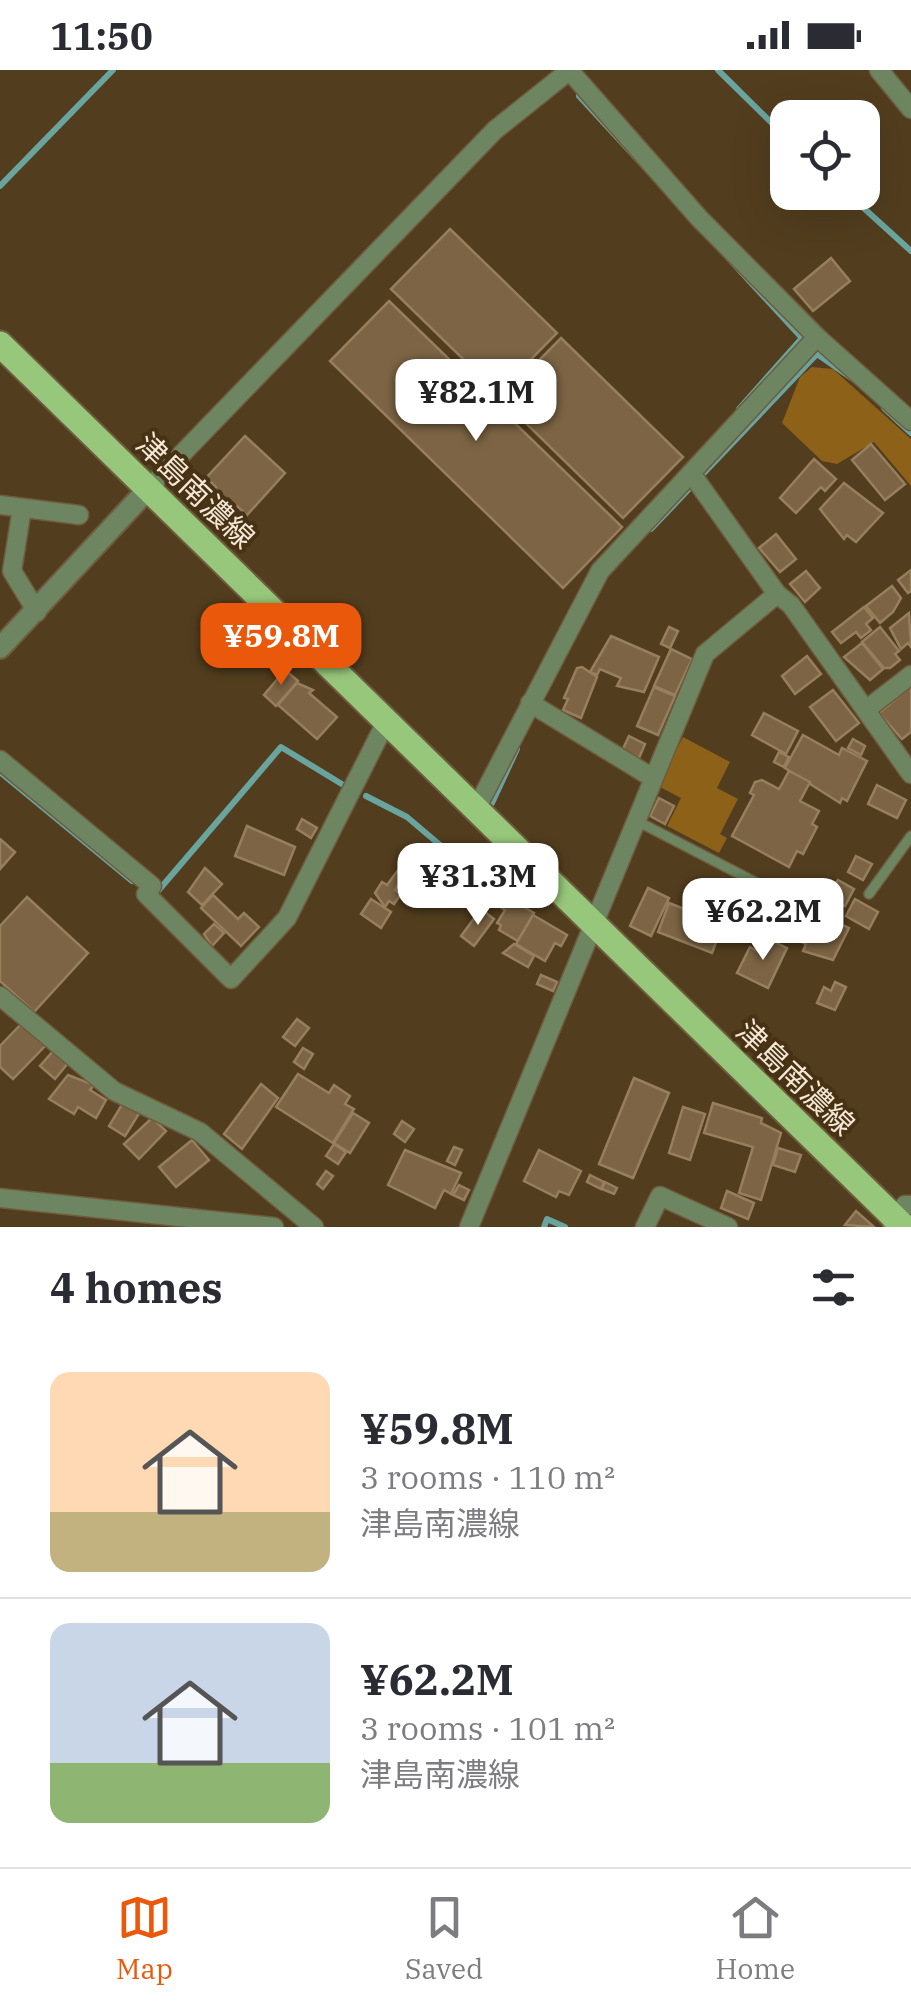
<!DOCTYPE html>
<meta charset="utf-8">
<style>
body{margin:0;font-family:"IBM Plex Serif","Noto Sans JP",serif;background:#f7f7f7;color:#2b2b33;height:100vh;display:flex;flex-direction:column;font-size:38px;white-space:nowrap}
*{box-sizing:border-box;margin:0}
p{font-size:32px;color:#7c7c81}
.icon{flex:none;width:55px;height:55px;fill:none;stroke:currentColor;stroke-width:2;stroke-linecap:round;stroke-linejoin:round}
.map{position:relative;height:1157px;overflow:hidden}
.details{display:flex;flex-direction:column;background:#fff;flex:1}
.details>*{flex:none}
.tools{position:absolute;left:770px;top:30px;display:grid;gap:20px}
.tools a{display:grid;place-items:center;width:110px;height:110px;border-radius:20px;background:#fff;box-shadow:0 10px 40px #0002;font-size:50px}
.price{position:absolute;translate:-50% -85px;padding:0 22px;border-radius:20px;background:#fff;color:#222;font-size:32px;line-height:65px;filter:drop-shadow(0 2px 5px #0008)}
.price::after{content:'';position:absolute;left:50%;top:60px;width:30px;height:22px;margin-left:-15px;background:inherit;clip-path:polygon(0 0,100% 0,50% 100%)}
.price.current{background:#ea580c;color:#fff}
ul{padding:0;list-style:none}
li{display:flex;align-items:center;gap:30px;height:250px;padding:0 50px}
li+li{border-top:2px solid #e1e1e2}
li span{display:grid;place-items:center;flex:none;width:280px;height:200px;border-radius:20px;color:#555}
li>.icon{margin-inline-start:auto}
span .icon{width:120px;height:120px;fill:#fffc;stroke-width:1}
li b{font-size:42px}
h2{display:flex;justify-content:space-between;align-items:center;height:120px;padding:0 50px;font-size:42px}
.status{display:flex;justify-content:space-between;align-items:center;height:70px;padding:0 50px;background:#fff;direction:ltr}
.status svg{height:28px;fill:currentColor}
.tab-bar{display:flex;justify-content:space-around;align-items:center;height:140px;border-top:2px solid #e1e1e2;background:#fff;font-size:28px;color:#7c7c81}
.tab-bar a{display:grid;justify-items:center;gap:5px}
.tab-bar .current{color:#ea580c}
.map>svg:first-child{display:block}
</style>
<div class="status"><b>11:50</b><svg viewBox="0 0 49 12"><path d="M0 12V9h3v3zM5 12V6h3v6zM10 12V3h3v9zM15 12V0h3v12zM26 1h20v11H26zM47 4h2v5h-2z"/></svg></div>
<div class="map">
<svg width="911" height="1157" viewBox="0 0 911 1157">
<rect width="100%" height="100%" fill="#523d1e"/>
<g fill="#8d6118">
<polygon points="812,297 833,299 911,369 911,416 874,372 837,394 822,391 782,353 800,307"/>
<polygon points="683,667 730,692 717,718 738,729 720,764 727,768 719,783 667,756 681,728 658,716"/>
</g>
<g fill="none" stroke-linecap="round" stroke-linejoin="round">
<g stroke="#6aa49e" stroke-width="6">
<polyline points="718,0 788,69"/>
<polyline points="579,26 802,268 739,339"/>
<polyline points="0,116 113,0"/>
<polyline points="846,122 911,181"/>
<polyline points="884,338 911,363"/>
<polyline points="704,403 817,284 853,309"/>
<polyline points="651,459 688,420"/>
<polyline points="0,702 132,811"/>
<polyline points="366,726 407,747 473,803 490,781"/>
<polyline points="492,733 517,679"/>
<polyline points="158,821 281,677 345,716"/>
<polyline points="544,1157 547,1149 565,1157"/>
</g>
</g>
<g fill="#7c6444" stroke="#977f5e" stroke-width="2.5">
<polygon points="450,159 557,263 498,323 391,219"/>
<polygon points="831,188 850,211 813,241 794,219"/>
<polygon points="389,231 622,457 563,518 330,291"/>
<polygon points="561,268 683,387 623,448 501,329"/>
<polygon points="245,366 285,403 247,445 237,436 232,441 211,421 216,417 206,408"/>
<polygon points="871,374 905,414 885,430 852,390"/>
<polygon points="814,389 836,409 825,421 821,417 796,443 780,428"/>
<polygon points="844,413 883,443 856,472 847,465 844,469 820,439"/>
<polygon points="776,464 796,489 780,502 759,478"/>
<polygon points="911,500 911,521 908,523 898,510"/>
<polygon points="806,501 820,518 805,532 790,514"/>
<polygon points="892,516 901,528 893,542 880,553 866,536"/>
<polygon points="864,537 873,548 866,554 871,560 861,568 856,562 841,573 832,562"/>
<polygon points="909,543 911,577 908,573 901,579 890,558"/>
<polygon points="669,557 678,561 670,578 661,574"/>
<polygon points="880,557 899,581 895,584 900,590 890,598 884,598 862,572"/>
<polygon points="611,566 659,587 644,622 617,616 621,608 600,599 597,605 590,602"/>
<polygon points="862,573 883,599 870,610 844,587"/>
<polygon points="671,579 692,589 675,625 654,616"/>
<polygon points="807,586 821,604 795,624 782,606"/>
<polygon points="582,597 597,607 581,648 563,640 568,629 564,628 577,598"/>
<polygon points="285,600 298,611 276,636 264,625"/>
<polygon points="297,613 313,620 309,623 337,647 317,669 278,635"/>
<polygon points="911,616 911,662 902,669 879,643"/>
<polygon points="654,617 675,626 658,665 637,656"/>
<polygon points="833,620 859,653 836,671 810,637"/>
<polygon points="764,643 798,661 786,684 752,665"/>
<polygon points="803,665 839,685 842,678 867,691 847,731 842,728 840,733 785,698"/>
<polygon points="629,666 645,674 639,688 622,681"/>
<polygon points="853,669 865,676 861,685 848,678"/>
<polygon points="779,682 789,687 784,697 774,692"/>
<polygon points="789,701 810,712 800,731 819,741 812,754 817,757 803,784 797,781 789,797 732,766 754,725 750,723 755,712 762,710 779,719"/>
<polygon points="877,715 906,730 897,748 868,734"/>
<polygon points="659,728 674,736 665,754 650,746"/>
<polygon points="302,749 317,758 311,768 297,759"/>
<polygon points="247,756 295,777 284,805 235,786"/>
<polygon points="0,769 15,782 0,799"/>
<polygon points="856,786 872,794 863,810 848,802"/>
<polygon points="501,794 510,803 503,810 494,801"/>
<polygon points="205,798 222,814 202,835 188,822"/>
<polygon points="399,799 406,803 395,820 401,824 394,834 389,831 385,837 375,823 382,812 387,815"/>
<polygon points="514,804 521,811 509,823 502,816"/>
<polygon points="838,810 854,819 845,836 828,827"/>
<polygon points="811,816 821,822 814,834 804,829"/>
<polygon points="648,818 669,828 651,866 630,856"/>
<polygon points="500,823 534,843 518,871 499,860 501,855 497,853 505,840 494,833"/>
<polygon points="213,825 238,849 244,843 259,857 241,876 201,838"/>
<polygon points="27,827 88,883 34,942 0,911 0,856"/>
<polygon points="371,829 391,842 381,858 361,844"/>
<polygon points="855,829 878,842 869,859 846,846"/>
<polygon points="669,833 723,854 712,883 658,862"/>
<polygon points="799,834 849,858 833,890 803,881 806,874 785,864"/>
<polygon points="481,839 494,849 474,876 461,866"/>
<polygon points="533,845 567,865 561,876 555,873 545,891 516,874"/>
<polygon points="214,854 224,863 212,876 204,864"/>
<polygon points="766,868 787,878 768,918 737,903 750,877 759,882"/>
<polygon points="514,874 534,886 528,897 503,883"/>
<polygon points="541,905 557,912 553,921 537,914"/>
<polygon points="835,912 846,917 835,940 817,933 824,917 831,921"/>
<polygon points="297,949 309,958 295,976 283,967"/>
<polygon points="24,951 47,974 13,1009 0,997 0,976"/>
<polygon points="303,978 313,984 304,999 294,992"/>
<polygon points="54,980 68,993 55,1009 40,996"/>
<polygon points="298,1004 329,1023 334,1015 350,1026 345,1034 354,1039 333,1073 276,1037"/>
<polygon points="68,1005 94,1015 90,1020 106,1030 96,1048 78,1037 74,1044 49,1029"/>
<polygon points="634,1008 669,1023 633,1108 599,1094"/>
<polygon points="261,1014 278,1028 242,1079 224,1064"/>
<polygon points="123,1033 140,1042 125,1066 109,1056"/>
<polygon points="713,1033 762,1048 761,1053 781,1063 761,1130 739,1123 753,1077 704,1063"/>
<polygon points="683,1037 705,1044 690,1090 669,1083"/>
<polygon points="353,1043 369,1053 350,1083 334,1073"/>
<polygon points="152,1048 166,1061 139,1089 124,1074"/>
<polygon points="402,1051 414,1059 405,1072 394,1064"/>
<polygon points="192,1070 209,1090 176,1117 159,1097"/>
<polygon points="334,1074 346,1082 338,1094 326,1086"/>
<polygon points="454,1077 462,1080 455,1095 447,1091"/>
<polygon points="778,1078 801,1085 795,1102 773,1095"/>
<polygon points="405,1080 461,1103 451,1124 444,1120 435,1138 388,1115"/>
<polygon points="539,1080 581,1101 569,1125 559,1121 556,1127 524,1111"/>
<polygon points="326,1101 333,1106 323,1119 317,1114"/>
<polygon points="590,1105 604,1112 601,1119 587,1112"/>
<polygon points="605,1112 617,1118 614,1124 602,1119"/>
<polygon points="459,1115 469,1120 464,1130 453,1125"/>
<polygon points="727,1121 754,1133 748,1149 721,1138"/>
<polygon points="856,1141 874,1157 845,1155"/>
</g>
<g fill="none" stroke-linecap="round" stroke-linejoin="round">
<defs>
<g id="service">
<polyline points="637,751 786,828 797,815"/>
<polyline points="869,824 911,766"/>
</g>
<g id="minor">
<polyline points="569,0 699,148 817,267 911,351"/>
<polyline points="879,0 911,39"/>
<polyline points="148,419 495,60 570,0"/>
<polyline points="0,435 79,445"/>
<polyline points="22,438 12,501 37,542"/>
<polyline points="777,524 691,403 817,267"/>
<polyline points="530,633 653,708"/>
<polyline points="867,639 911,605"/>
<polyline points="0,690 152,816 146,824 231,909 287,848 386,652"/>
<polyline points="475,741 600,501 691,403"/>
<polyline points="0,926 114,1021 200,1062 314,1157"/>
<polyline points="0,1128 274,1157"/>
<polyline points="469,1157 705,584 777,524 791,535 911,704"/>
<polyline points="645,1157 660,1126 728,1157"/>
<polyline points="892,1157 905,1135 911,1135"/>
</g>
<polyline id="tertiary" points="0,578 148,419"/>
<polyline id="primary" points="0,274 904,1157"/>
</defs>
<use href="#service" stroke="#6f5c3f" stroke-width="12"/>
<use href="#minor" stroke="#6f5c3f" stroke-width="21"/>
<use href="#tertiary" stroke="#6f5c3f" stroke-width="24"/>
<use href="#primary" stroke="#6f5c3f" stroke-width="29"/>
<use href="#service" stroke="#6d8560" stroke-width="9"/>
<use href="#minor" stroke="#6d8560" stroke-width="18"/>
<use href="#tertiary" stroke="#6d8560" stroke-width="20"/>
<use href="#primary" stroke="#97c77a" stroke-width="25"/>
</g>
<g text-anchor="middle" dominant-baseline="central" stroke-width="8" stroke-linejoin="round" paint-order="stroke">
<g font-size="30" fill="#f5e7d6" stroke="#473213">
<text transform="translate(196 420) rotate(44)">津島南濃線</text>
<text transform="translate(796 1007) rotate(44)">津島南濃線</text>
</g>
</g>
</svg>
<div class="tools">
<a><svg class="icon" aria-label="locate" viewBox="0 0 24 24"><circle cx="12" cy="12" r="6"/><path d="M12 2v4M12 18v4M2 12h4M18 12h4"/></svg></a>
</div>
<b class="price" style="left:476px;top:374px">¥82.1M</b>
<b class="price current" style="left:281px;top:618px">¥59.8M</b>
<b class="price" style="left:478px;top:858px">¥31.3M</b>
<b class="price" style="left:763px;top:893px">¥62.2M</b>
</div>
<section class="details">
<h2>4 homes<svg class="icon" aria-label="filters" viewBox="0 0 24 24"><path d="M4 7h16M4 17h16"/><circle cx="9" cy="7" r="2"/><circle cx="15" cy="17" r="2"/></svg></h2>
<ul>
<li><span style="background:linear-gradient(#ffd9b3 70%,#c2b280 0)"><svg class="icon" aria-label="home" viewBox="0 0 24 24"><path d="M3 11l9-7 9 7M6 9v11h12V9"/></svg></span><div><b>¥59.8M</b><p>3 rooms · 110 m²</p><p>津島南濃線</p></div></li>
<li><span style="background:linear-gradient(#c9d6e8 70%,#8fb573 0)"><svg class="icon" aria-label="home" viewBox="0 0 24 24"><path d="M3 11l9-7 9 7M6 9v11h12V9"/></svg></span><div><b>¥62.2M</b><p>3 rooms · 101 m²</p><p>津島南濃線</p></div></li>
</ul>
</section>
<nav class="tab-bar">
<a class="current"><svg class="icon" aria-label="map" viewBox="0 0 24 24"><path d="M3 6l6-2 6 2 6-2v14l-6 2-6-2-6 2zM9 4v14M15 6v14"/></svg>Map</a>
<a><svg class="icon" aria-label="saved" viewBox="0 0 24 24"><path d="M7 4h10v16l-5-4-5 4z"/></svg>Saved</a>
<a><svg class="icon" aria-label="home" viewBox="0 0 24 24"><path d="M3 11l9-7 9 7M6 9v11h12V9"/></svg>Home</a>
</nav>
